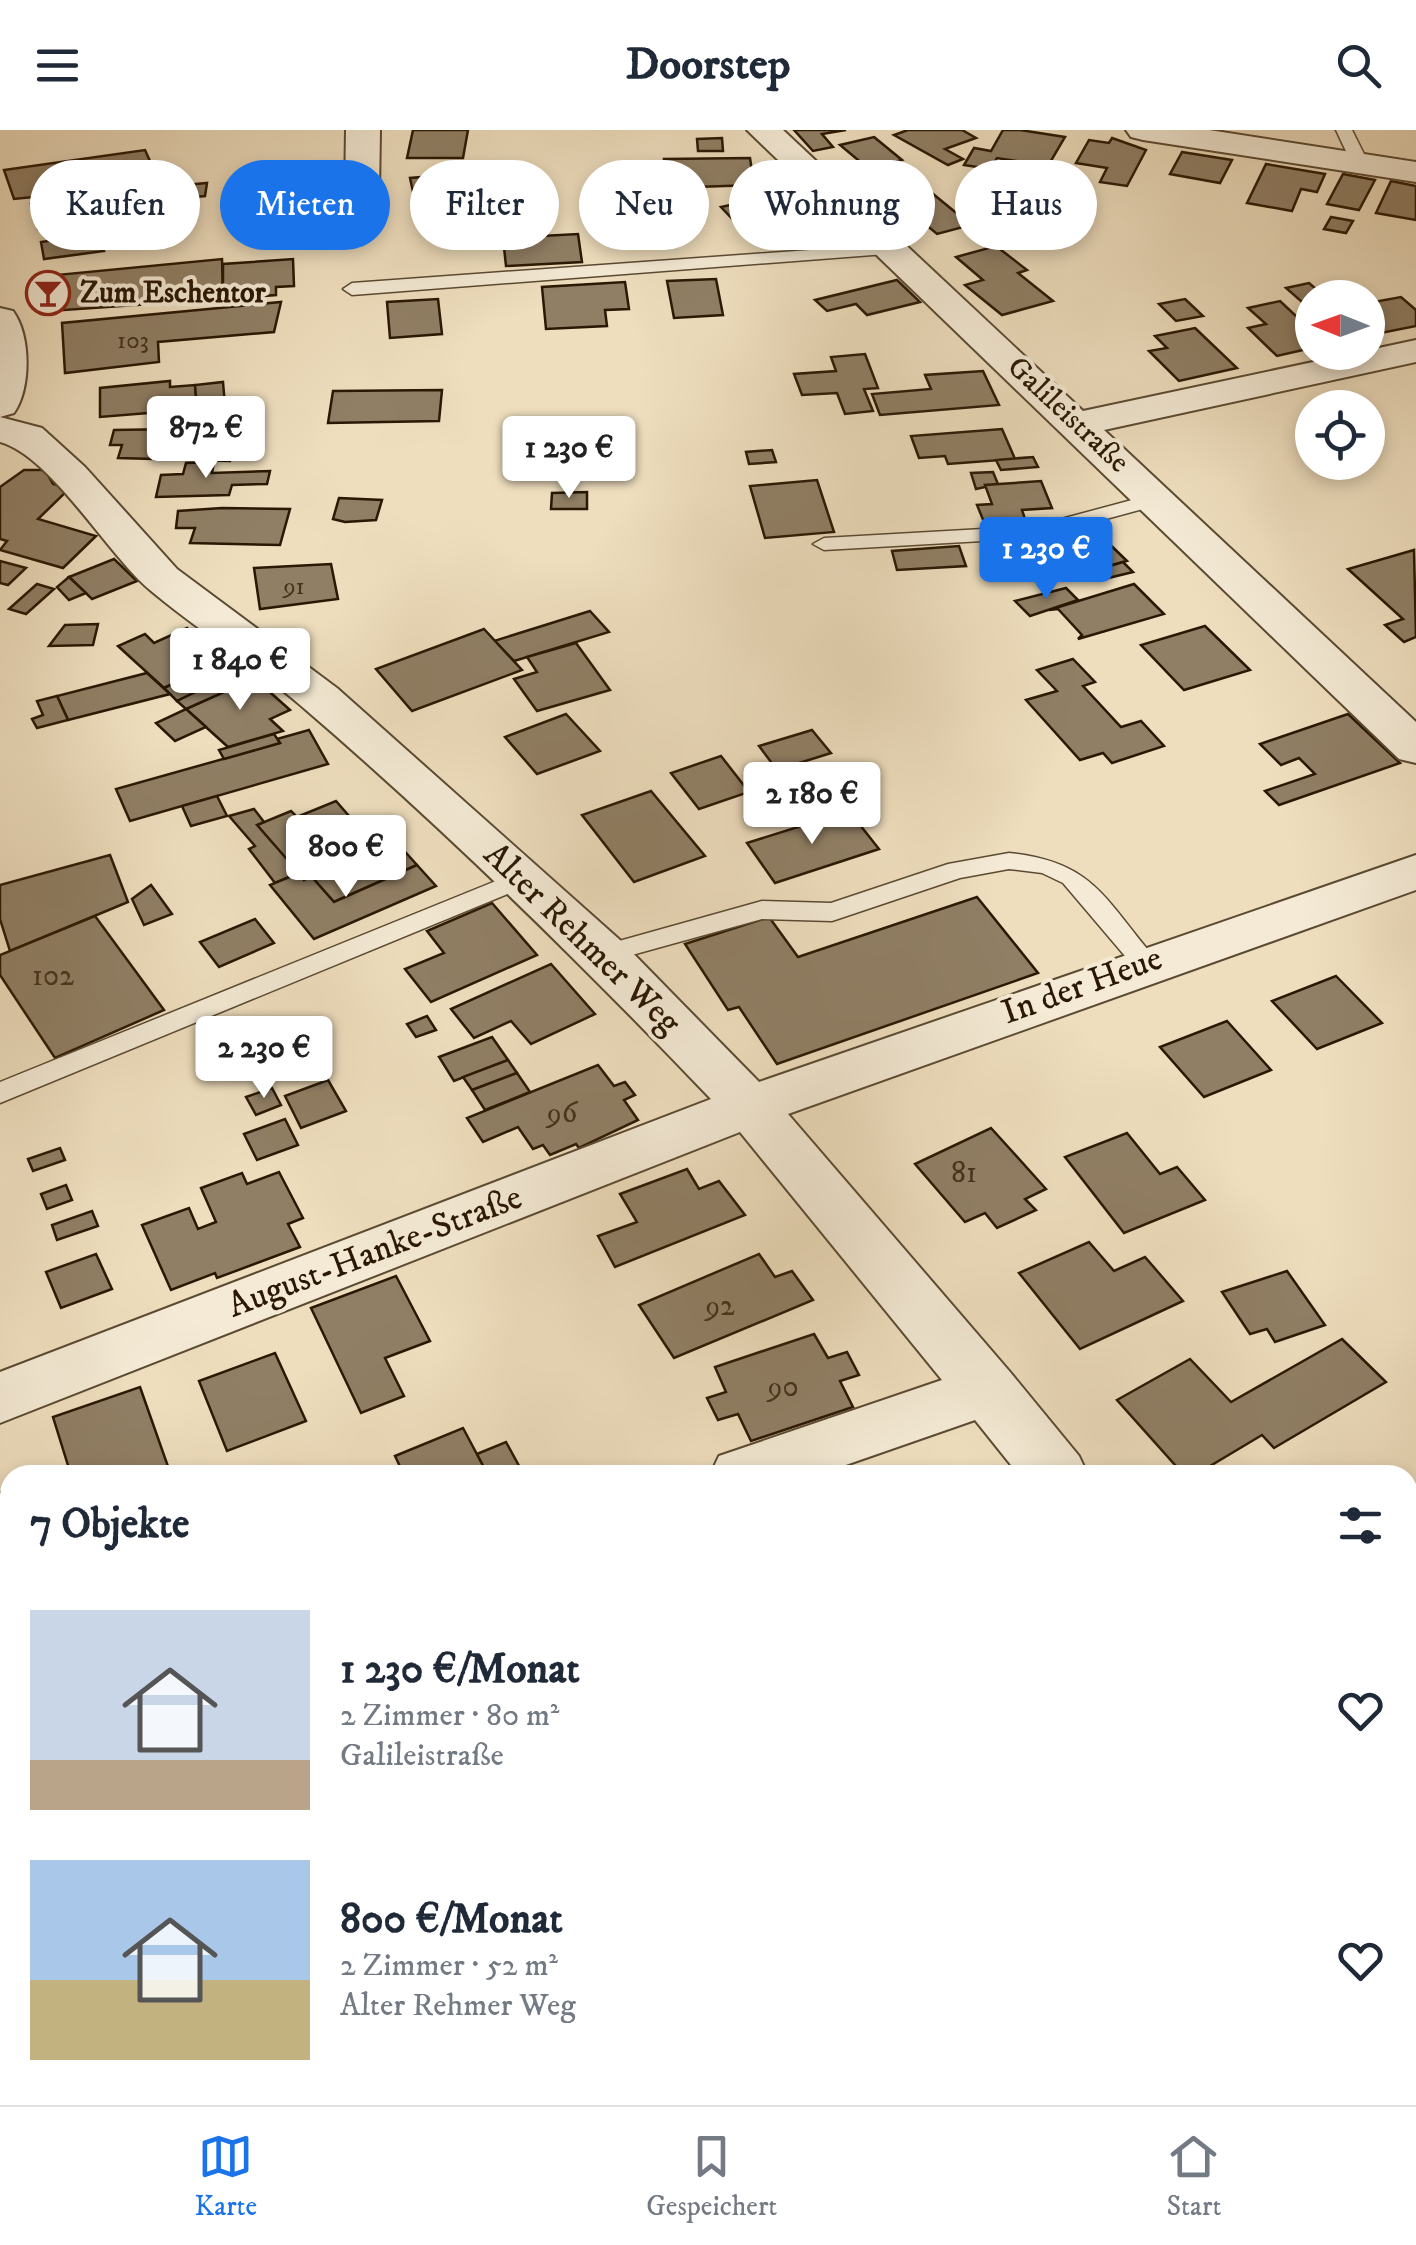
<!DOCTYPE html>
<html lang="de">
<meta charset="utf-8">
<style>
body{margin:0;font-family:"IM FELL DW Pica",serif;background:#f2f2f3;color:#1f2937;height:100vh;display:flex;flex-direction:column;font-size:38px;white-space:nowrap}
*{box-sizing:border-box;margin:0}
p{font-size:32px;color:#747a83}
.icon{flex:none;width:55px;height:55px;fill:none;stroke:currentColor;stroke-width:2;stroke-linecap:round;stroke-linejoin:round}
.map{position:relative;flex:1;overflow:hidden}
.details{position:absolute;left:0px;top:1335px;width:1418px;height:640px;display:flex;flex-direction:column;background:#fff;border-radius:30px 30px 0 0;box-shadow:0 5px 15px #0003}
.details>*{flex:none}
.banner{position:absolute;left:30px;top:30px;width:1358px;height:90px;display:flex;gap:20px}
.needle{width:65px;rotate:271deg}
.controls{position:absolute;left:1295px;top:150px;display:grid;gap:20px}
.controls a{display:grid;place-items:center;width:90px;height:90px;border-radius:50%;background:#fff;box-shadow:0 5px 15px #0003;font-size:50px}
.price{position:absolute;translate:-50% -85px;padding:0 22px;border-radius:10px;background:#fff;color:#222;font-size:32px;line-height:65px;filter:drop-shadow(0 2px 5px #0008)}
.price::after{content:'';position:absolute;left:50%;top:60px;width:30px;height:22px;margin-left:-15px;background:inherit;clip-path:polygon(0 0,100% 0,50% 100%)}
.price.selected{background:#1a73e8;color:#fff}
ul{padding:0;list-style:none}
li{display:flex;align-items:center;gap:30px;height:250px;padding:0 30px}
li span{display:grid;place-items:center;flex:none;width:280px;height:200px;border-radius:0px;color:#555}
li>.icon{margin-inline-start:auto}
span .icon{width:120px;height:120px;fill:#fffc;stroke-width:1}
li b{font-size:42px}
h2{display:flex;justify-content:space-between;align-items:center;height:120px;padding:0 30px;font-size:42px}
.chip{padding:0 35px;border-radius:45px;background:#fff;box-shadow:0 5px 15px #0003;font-size:35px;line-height:90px}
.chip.selected{background:#1a73e8;color:#fff}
header{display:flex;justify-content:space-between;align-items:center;height:130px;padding:0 30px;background:#fff;font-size:45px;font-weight:800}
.tabs{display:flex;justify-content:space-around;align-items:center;height:140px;border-top:2px solid #e0e1e3;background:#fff;font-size:28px;color:#747a83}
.tabs a{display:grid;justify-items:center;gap:5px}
.tabs .selected{color:#1a73e8}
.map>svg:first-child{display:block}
</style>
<header><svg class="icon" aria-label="menu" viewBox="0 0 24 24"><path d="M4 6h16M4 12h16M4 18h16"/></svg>Doorstep<svg class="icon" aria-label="search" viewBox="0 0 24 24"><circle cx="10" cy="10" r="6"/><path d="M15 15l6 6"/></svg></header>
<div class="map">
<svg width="1416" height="1975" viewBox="0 0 1416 1975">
<rect width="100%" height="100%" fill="#eedebe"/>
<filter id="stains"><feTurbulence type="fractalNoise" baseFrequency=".002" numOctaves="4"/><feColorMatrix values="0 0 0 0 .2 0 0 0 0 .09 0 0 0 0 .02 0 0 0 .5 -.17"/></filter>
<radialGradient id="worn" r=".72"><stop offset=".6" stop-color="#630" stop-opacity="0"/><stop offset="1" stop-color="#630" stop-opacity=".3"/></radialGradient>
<g fill="#907f65" stroke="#2a1804" stroke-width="2.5">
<polygon points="413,0 468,0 463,28 407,28"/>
<polygon points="794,0 846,0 822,4 833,17 813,21"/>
<polygon points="908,0 962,0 976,8 945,19 963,29 948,35 894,5"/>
<polygon points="1003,0 1020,0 1065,7 1048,36 997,28 990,39 964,35 974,18 991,21"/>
<polygon points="874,7 902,30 894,32 971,95 937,104 863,42 870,40 840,15"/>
<polygon points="722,8 723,21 698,21 697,9"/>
<polygon points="1112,8 1146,20 1127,56 1100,52 1107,38 1076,33 1089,10 1109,13"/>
<polygon points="145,20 158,49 64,64 14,69 4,40"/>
<polygon points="1182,22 1232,30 1220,53 1170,44"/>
<polygon points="750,28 754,55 696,57 695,45 665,46 664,29"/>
<polygon points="1266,34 1325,44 1317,62 1301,59 1292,81 1247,73"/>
<polygon points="338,38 338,50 255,54 257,41"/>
<polygon points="486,42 491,65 415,71 410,48"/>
<polygon points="1343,44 1375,50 1359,80 1327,74"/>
<polygon points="1391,51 1416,56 1416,90 1376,83"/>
<polygon points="207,53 205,66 123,73 120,61"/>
<polygon points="314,58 322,61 324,81 316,85 228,87 228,67 234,63"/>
<polygon points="800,60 828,86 775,98 764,87 736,93 721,77"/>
<polygon points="120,61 123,73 88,78 92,90 38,99 31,74"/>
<polygon points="1331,87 1353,91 1346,103 1324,99"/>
<polygon points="153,92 158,112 131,116 129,106 101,110 104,121 44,129 41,112 75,107 74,101 109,96 110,101"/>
<polygon points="578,104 582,132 506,136 503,108"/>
<polygon points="996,116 1027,140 1018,143 1053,171 1002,185 965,155 983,150 956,127"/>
<polygon points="222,129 223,169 50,181 46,146"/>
<polygon points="293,129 294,156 276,157 276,165 223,169 223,134"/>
<polygon points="716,149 723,185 674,188 667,151"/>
<polygon points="897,150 920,172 867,185 856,174 827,181 815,170"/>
<polygon points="625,152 629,179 605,180 607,196 546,199 542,157"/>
<polygon points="1309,153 1325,167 1302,172 1286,158"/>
<polygon points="1364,163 1374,172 1401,167 1416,180 1416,196 1381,203 1368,190 1368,168 1343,167"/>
<polygon points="438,169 442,204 390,208 387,172"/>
<polygon points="1185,169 1203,186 1176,191 1159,174"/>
<polygon points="1280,171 1298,188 1312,185 1312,218 1277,226 1248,198 1266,194 1248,178"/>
<polygon points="281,172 274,202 158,212 159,232 65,243 62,193"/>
<polygon points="1195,198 1237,238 1179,251 1149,221 1167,218 1155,206"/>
<polygon points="865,224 878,258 864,259 873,281 845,284 837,263 802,265 794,244 836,241 831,227"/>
<polygon points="983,241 999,275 880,285 872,264 931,259 925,245"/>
<polygon points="170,251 170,257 195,255 197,279 100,287 100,258"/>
<polygon points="223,252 225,276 197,279 195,255"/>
<polygon points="442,260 439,291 328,293 333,261"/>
<polygon points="238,298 230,331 118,328 122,315 110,315 114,300"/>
<polygon points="1002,299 1015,329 948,334 945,326 919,328 911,306"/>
<polygon points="772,320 776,332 749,334 746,322"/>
<polygon points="1033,327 1038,337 1001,340 996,330"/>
<polygon points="214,332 212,343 270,341 267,354 232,355 229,365 156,367 161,345 183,344 186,333"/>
<polygon points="24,340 45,340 53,354 70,358 38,389 96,406 63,438 0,420 7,411 0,409 0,357"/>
<polygon points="993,342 998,354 976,359 971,343"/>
<polygon points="817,350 834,402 765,408 750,356"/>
<polygon points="1041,351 1052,378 1022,380 1025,389 984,392 977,375 992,374 985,355"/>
<polygon points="587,362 587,379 551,379 552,363"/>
<polygon points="339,368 382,370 376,390 345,392 333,389"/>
<polygon points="222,378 290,379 280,415 190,413 195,398 176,398 178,381"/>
<polygon points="1096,401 1127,431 1066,448 1036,418"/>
<polygon points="959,416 966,436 897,440 892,421"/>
<polygon points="1414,420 1416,507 1404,512 1385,495 1403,489 1348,439"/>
<polygon points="114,429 137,451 92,469 69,447"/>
<polygon points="0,431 26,438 8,455 0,453"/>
<polygon points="1123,432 1133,442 1100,450 1093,441"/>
<polygon points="331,434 338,469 260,479 254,438"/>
<polygon points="69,447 86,463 69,470 57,457"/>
<polygon points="37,454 54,459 26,484 9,479"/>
<polygon points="1134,454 1164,484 1078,509 1082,505 1058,479 1049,480"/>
<polygon points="1066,458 1078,470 1030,486 1015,471"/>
<polygon points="590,481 609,502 514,531 494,511"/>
<polygon points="98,494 93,515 49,516 65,495"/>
<polygon points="1205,496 1250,540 1184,560 1141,515"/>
<polygon points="187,498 203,512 213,508 234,526 164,558 118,516 145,504 154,513"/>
<polygon points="484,499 522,540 412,581 376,539"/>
<polygon points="576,513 610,560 537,581 514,549 537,542 527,527"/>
<polygon points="1073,529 1095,552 1083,556 1121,597 1141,591 1164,616 1112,633 1103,623 1080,630 1026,570 1057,561 1037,540"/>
<polygon points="199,542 212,554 177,571 164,558"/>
<polygon points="147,543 170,564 68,590 57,566"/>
<polygon points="254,548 290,580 270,589 283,601 228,617 186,579"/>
<polygon points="212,554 222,563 186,579 177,571"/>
<polygon points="57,566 68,590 37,598 32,589 43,585 37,571"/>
<polygon points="186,579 206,597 175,611 156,593"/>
<polygon points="566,584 600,621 537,644 505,607"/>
<polygon points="1348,584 1400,633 1279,675 1265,661 1315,644 1299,628 1281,635 1260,614"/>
<polygon points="309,600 328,634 130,691 116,659 280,613 277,609"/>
<polygon points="812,600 831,623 777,640 759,616"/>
<polygon points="274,604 280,613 224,629 219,620"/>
<polygon points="721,626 749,662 699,679 671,643"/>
<polygon points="651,661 705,726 634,752 582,685"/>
<polygon points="217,666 227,686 191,696 182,676"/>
<polygon points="336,671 363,702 380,694 417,735 334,772 311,746 304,750 257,695 291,681 297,687"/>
<polygon points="254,679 264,692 257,695 299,743 275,753 249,719 255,716 229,686"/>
<polygon points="849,681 879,719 775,753 747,713"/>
<polygon points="110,725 128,772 10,821 0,789 0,755"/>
<polygon points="417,735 436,756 314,809 270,755 299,743 304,750 311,746 334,772"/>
<polygon points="151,755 172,784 144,795 132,769"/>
<polygon points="977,767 1038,843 777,934 739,877 728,880 685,814 769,787 798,827"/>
<polygon points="492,773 537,825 431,872 405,839 444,823 427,801"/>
<polygon points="95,786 164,880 55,928 0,845 0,825"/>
<polygon points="255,789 274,813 219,837 200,812"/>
<polygon points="551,834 595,884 531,914 511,891 474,908 451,879"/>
<polygon points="1336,846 1382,893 1317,919 1272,871"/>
<polygon points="427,886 436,900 416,907 407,894"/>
<polygon points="1227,891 1271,940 1204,967 1160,917"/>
<polygon points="492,907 508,930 454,951 439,927"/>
<polygon points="508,930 517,943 472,960 463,947"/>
<polygon points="598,935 614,956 625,952 635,965 624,970 638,990 579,1018 576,1014 550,1025 543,1015 533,1019 518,997 483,1012 467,988"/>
<polygon points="517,943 530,962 485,980 472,960"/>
<polygon points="328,950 346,981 301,998 285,966"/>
<polygon points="272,958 281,975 256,985 246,967"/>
<polygon points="285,989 298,1015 257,1030 244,1004"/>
<polygon points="991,998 1046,1059 1025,1069 1036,1080 997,1098 985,1083 965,1092 915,1034"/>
<polygon points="1127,1003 1160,1044 1177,1037 1205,1070 1124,1103 1065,1027"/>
<polygon points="60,1018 65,1030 33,1041 28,1029"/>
<polygon points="687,1039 699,1059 719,1051 745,1085 615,1137 598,1106 637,1092 620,1064"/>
<polygon points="279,1042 303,1088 288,1094 300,1117 217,1148 215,1143 171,1160 142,1095 189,1078 198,1099 216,1092 201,1058 242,1043 247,1054"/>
<polygon points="66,1055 72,1070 47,1079 41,1064"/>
<polygon points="92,1081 98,1096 57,1110 52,1095"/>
<polygon points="1089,1112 1114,1141 1145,1127 1183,1171 1080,1219 1019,1143"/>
<polygon points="96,1124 112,1159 61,1178 46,1142"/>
<polygon points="759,1124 775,1147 792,1141 813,1170 674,1228 639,1175"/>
<polygon points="1287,1141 1325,1195 1275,1212 1267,1199 1250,1204 1222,1162"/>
<polygon points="396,1146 430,1211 385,1228 404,1266 361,1283 311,1178"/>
<polygon points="814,1204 828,1228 847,1222 859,1245 840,1251 853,1277 751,1311 738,1284 718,1290 707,1268 726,1262 715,1237"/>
<polygon points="1342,1209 1386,1252 1274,1318 1262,1305 1195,1345 1184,1345 1117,1270 1190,1229 1231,1272"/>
<polygon points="275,1223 306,1291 227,1321 199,1251"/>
<polygon points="140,1257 171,1345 71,1345 53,1287"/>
<polygon points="463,1298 488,1345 404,1345 395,1326"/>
<polygon points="506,1312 524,1345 488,1345 477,1324"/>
<polygon points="0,1361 10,1388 10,1407 0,1411"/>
<polygon points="1408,1537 1416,1547 1416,1632 1408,1622"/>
<polygon points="1410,1931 1416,1940 1413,1975 1111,1975 1128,1965 1408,1965"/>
</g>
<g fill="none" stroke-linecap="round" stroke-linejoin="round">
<defs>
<g id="service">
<polygon points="1336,0 1352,0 1367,30 1364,34 1352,34"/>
<polygon points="893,114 902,119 899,123 352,165 343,159 352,153"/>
<polygon points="1158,363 1165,365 1165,373 1036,408 824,420 813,414 824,408 1035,396"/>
<path d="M1009 723C1093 732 1103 767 1154 827L1158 833 1154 839H1136L1063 753 1042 743 1009 739 960 748 832 791 762 789 603 833 590 824 594 818 762 771 831 773 948 734Z"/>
<polygon points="523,740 535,748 532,754 0,973 0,952"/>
<polygon points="1067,1965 1119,1965 1115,1975 1063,1975"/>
</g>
<g id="minor">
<polygon points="346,0 380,0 379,63 374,70 350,70 345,63"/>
<polygon points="747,0 783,0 1083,281 1416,210 1416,232 1104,300 1416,592 1416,633 1399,629"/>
<polygon points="1126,0 1209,0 1416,32 1416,52 1143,10 1131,7"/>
<path d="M0 178 13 181C31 206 31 258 14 283L0 287Z"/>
<path d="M0 287 42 298 85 337 177 439 337 558 621 811 759 952 1416 725V760L788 984 1010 1242 1079 1326 1088 1345H1019L975 1290 817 1345H710L719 1326 942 1250 740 1002 0 1293V1242L711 969C582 834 448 702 306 580 257 537 200 502 150 460 107 424 51 326 0 312Z"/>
<polygon points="10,1566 10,1628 0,1632 0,1568"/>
<polygon points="0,1692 10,1696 10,1787 0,1783"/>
<polygon points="1408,1737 1416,1740 1416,1818 1408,1815"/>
<polygon points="65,1965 142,1965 146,1975 69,1975"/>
</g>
</defs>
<use href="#service" stroke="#5b4a32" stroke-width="3"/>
<use href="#minor" stroke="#5b4a32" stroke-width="4"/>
<use href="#service" fill="#f4ead5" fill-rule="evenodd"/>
<use href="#minor" fill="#f4ead5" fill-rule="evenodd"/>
</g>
<defs>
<symbol id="bar-ring" viewBox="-11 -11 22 22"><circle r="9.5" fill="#f4ead5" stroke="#8f2418" stroke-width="1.5"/><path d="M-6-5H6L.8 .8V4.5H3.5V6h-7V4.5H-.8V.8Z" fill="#8f2418"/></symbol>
</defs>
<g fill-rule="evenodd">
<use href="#bar-ring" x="23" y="138" width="50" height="50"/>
</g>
<g text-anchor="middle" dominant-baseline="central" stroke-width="8" stroke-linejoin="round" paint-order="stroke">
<g font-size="25" fill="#44321c">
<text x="133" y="210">103</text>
<text x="294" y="456">91</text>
</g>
<g font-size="30" font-weight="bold" fill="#2a1804" stroke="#f4ead5" text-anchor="start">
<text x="80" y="163">Zum Eschentor</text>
</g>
<g font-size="30" fill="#2a1804" stroke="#f4ead5">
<text transform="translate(1068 285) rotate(43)">Galileistraße</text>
</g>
<g font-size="30" fill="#44321c">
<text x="53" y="846">102</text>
<text x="562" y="983">96</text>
<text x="964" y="1043">81</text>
<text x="720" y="1176">92</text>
<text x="783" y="1257">90</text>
</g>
<g font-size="35" fill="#2a1804" stroke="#f4ead5">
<text transform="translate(582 809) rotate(44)">Alter Rehmer Weg</text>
<text transform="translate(1082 856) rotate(-20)">In der Heue</text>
<text transform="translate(375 1122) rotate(-21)">August-Hanke-Straße</text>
</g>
</g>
<rect width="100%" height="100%" filter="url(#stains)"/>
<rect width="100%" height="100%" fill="url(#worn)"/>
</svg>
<div class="controls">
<a><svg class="needle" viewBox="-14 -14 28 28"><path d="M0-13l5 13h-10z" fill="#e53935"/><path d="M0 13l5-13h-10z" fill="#747a83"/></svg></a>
<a><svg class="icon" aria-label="locate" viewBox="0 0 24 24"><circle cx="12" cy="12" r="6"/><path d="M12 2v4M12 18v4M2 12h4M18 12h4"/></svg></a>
</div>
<b class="price" style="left:206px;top:351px">872 €</b>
<b class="price" style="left:569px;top:371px">1 230 €</b>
<b class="price selected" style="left:1046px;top:472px">1 230 €</b>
<b class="price" style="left:240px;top:583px">1 840 €</b>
<b class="price" style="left:812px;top:717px">2 180 €</b>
<b class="price" style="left:346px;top:770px">800 €</b>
<b class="price" style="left:264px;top:971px">2 230 €</b>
<div class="banner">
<a class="chip">Kaufen</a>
<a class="chip selected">Mieten</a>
<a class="chip">Filter</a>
<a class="chip">Neu</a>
<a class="chip">Wohnung</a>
<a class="chip">Haus</a>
</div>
<section class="details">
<h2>7 Objekte<svg class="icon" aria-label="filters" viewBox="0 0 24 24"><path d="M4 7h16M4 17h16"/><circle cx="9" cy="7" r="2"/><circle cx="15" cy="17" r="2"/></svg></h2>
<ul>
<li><span style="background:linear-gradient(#c9d6e8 75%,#b9a48a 0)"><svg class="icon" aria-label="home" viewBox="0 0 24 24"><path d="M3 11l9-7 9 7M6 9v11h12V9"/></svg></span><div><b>1 230 €/Monat</b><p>2 Zimmer · 80 m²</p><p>Galileistraße</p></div><svg class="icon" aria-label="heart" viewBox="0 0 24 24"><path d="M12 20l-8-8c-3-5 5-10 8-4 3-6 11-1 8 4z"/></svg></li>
<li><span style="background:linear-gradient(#a9c7e8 60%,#c2b280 0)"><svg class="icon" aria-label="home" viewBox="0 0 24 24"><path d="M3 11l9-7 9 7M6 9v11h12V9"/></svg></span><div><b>800 €/Monat</b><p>2 Zimmer · 52 m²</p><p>Alter Rehmer Weg</p></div><svg class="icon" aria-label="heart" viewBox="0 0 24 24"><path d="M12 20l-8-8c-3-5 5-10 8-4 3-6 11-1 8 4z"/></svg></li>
</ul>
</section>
</div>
<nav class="tabs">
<a class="selected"><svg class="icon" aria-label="map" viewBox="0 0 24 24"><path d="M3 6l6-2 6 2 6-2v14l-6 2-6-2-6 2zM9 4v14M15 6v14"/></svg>Karte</a>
<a><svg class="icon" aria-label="saved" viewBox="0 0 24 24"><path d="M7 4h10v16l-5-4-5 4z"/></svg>Gespeichert</a>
<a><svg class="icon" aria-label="home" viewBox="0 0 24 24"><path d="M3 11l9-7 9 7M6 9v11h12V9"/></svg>Start</a>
</nav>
